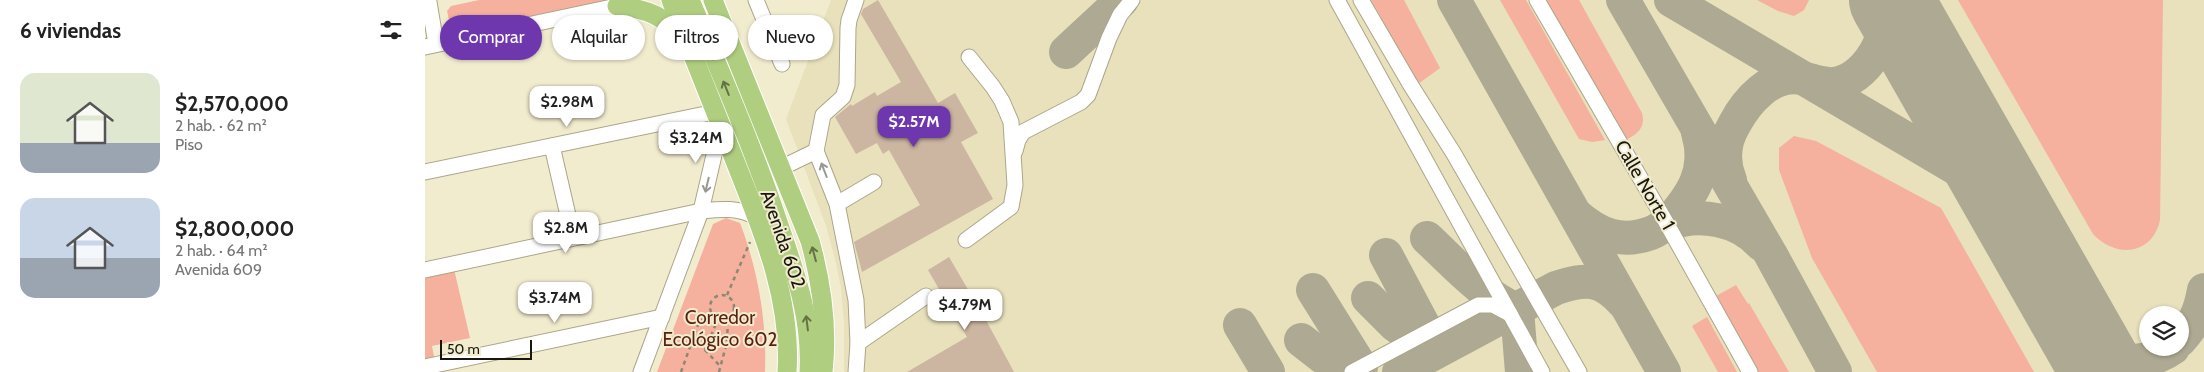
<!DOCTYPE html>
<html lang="es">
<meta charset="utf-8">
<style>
body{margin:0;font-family:Cabin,sans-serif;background:#f6f6f6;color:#222;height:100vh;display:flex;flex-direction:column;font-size:19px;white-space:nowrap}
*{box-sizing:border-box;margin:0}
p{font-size:16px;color:#767676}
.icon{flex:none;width:28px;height:28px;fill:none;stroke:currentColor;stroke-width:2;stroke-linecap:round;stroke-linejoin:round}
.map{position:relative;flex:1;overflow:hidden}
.side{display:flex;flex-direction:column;background:#fff;width:425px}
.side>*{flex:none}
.hud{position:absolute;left:15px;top:15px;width:475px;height:45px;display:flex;gap:10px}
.buttons{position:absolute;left:1714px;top:306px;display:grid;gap:10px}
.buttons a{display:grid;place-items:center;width:50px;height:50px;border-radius:50%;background:#fff;box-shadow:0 1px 4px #0004;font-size:25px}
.scale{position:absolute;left:15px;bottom:12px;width:92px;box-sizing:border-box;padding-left:5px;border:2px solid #19170d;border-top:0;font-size:14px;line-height:18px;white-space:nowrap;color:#19170d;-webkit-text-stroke:4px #f2eccf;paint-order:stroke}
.price{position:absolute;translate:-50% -42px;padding:0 11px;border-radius:10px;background:#fff;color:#222;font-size:16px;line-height:32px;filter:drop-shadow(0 1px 2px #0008)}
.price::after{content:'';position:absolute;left:50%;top:30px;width:15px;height:11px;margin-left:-8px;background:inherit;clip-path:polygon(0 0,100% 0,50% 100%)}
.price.on{background:#6f37ae;color:#fff}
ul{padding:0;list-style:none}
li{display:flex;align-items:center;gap:15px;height:125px;padding:0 20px}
li span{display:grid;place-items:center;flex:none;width:140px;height:100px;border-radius:15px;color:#555}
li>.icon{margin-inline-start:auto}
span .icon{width:60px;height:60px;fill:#fffc;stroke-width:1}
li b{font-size:21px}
h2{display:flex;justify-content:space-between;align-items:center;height:60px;padding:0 20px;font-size:21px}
.tag{padding:0 18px;border-radius:22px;background:#fff;box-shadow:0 1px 4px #0004;font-size:18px;line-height:45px}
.tag.on{background:#6f37ae;color:#fff}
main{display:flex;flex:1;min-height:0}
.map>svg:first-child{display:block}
</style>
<main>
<section class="side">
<h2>6 viviendas<svg class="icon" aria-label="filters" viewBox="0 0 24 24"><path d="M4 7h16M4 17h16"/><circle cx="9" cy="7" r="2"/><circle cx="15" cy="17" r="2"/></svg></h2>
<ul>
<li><span style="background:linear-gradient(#dfe7d0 70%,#9aa5b1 0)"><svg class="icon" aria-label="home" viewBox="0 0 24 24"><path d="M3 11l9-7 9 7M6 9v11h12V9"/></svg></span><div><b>$2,570,000</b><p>2 hab. · 62 m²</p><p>Piso</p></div></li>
<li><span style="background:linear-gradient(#c9d6e8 60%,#9aa5b1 0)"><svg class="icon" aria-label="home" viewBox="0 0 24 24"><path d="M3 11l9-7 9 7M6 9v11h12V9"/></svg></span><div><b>$2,800,000</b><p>2 hab. · 64 m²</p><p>Avenida 609</p></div></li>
</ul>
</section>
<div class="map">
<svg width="1779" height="372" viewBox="0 0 1779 372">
<rect width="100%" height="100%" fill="#f2eccf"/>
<path fill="#e8e1bc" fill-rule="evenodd" d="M406 0H1779V372H419V324L416 288 410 259 401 226 361 119ZM1722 315H1755V348H1722Z"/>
<g fill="#f5b09e">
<polygon points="54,0 186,0 31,32 26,29 22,11 26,6"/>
<polygon points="946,0 979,0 1015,68 993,84"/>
<polygon points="1075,0 1101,0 1180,140 1167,142 1154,139"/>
<path d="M1120 0H1154L1217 113C1221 127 1212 135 1200 140Z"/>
<polygon points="1332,0 1384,0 1379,10 1369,16 1353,11"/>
<path d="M1533 0H1738L1735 220C1727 256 1690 258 1668 234Z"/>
<polygon points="1369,136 1391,141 1516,208 1609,372 1452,372 1387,258 1354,170 1354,148"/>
<path d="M301 218 315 223C333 270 342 322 340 372H232L288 224Z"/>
<polygon points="29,269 45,338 7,346 12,372 0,372 0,276"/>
<polygon points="1311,285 1323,304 1324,303 1364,372 1333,372 1291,296"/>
<polygon points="1282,317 1312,372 1293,372 1267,326"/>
</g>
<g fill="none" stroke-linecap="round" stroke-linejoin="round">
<g stroke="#aea992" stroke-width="34">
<polyline points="1029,0 1239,372"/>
<polyline points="1198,0 1346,255 1410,372"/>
<polyline points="1246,0 1556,183 1570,194 1589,215"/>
<polyline points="641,52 697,0"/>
<path d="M1305 180C1297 161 1299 142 1309 125 1321 102 1346 72 1377 78 1390 81 1401 87 1414 83 1445 76 1468 29 1462 0"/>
<path d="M1151 215C1174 235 1196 244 1226 233 1232 231 1237 226 1243 224 1274 212 1313 219 1336 244"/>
<path d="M1242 224C1266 197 1285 171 1273 133"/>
<path d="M1002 238C1030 264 1057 295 1092 310"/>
<polyline points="961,255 1002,332"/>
<polyline points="888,290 936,367"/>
<polyline points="943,298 970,325 1009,353"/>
<polyline points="1092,310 1097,372"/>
<path d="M1644 313C1653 325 1661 341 1673 350 1695 366 1727 363 1748 348"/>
<polyline points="815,325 843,372"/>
<polyline points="876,340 917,372"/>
<path d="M1755 340C1770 323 1775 312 1779 290"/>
<path d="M974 372 1131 288C1162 278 1176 278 1199 303"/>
</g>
<polyline stroke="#aea992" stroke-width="84" points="1466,0 1678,372"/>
</g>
<g fill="#ccb6a1">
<polygon points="453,0 513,103 530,93 553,133 536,142 568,199 437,272 429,242 495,205 464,150 458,154 452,143 431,154 410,117 426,104 427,106 450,92 452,96 476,82 436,14 438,9"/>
<polygon points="524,257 562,322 589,372 482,372 542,337 503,270"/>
</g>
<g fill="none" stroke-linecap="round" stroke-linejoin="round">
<defs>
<g id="minor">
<polyline points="331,0 357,64"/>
<polyline points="912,0 1117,372"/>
<polyline points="936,0 985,84 1029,154 1154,372"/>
<polyline points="1112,0 1242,224 1325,372"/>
<polyline points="4,2 11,44"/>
<polyline points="0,47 192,6 200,1"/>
<polyline points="127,146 148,237"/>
<polyline points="590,151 593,140 598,132 656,102 663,95 684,38 695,15 707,0"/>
<polyline points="356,168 391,151"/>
<polyline points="0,172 290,112"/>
<polyline points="412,204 449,182"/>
<polyline points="541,240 586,207 590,185 586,122 577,101 568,87 544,57"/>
<path d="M0 270 276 211C296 209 313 207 331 217"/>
<polyline points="433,343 501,296"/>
<polyline points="0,367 237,317"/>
<polyline points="216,372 276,211 296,125"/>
<polyline points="431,372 433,343 431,300 412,204 391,151 398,115 418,97 422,85 423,28 424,20 431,0"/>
<polyline points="927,372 1053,305 1068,305 1085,314"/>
</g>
<g id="major">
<path d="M246 0C267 52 287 104 308 156 335 225 367 296 362 372"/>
<path d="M265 0C295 71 326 143 351 216 369 270 387 315 384 372"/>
<path d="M288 0 385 241C397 284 403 327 398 372"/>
<path d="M192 6C225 9 236 16 261 38"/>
</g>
</defs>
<use href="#minor" stroke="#aba68a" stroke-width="17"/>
<use href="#major" stroke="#fff" stroke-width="21"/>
<g stroke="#8c8874" stroke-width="2.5" stroke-dasharray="4 4" stroke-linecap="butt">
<circle cx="297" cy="307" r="12"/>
<polyline points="302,295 325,242"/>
<polyline points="267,340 280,350 293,319"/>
<polyline points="280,350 296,367"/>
<polyline points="256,372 274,322 287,313"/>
<polyline points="294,372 302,342 303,318"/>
</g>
<use href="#minor" stroke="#fff" stroke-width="15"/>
<use href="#major" stroke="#b0ce80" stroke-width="19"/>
</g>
<defs><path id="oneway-shaft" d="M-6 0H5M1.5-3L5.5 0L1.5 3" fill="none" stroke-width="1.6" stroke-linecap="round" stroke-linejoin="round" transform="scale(1.25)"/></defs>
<g stroke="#647246">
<use href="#oneway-shaft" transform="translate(301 88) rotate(-112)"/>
<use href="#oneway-shaft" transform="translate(389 254) rotate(-105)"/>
<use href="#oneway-shaft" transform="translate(382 323) rotate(-97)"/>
</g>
<g stroke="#989792">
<use href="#oneway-shaft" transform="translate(399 170) rotate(-111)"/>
<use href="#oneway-shaft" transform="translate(282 185) rotate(103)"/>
</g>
<g text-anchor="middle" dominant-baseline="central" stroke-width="4" stroke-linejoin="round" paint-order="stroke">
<g font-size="19" fill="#19170d" stroke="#f2eccf">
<text transform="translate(1220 185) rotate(60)">Calle Norte 1</text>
<text transform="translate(358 239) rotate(71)">Avenida 602</text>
</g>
<g font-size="19" fill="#591f11" stroke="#f2eccf">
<text x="295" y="317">Corredor<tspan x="295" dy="22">Ecológico 602</tspan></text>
</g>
</g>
</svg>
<div class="buttons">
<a><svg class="icon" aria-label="layers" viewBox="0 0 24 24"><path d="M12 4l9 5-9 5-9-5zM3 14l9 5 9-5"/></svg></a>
</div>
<div class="scale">50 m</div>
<b class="price" style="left:142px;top:128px">$2.98M</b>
<b class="price on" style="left:489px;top:148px">$2.57M</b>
<b class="price" style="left:271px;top:164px">$3.24M</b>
<b class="price" style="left:141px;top:254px">$2.8M</b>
<b class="price" style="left:130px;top:324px">$3.74M</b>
<b class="price" style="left:540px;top:331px">$4.79M</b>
<div class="hud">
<a class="tag on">Comprar</a>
<a class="tag">Alquilar</a>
<a class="tag">Filtros</a>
<a class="tag">Nuevo</a>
</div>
</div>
</main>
